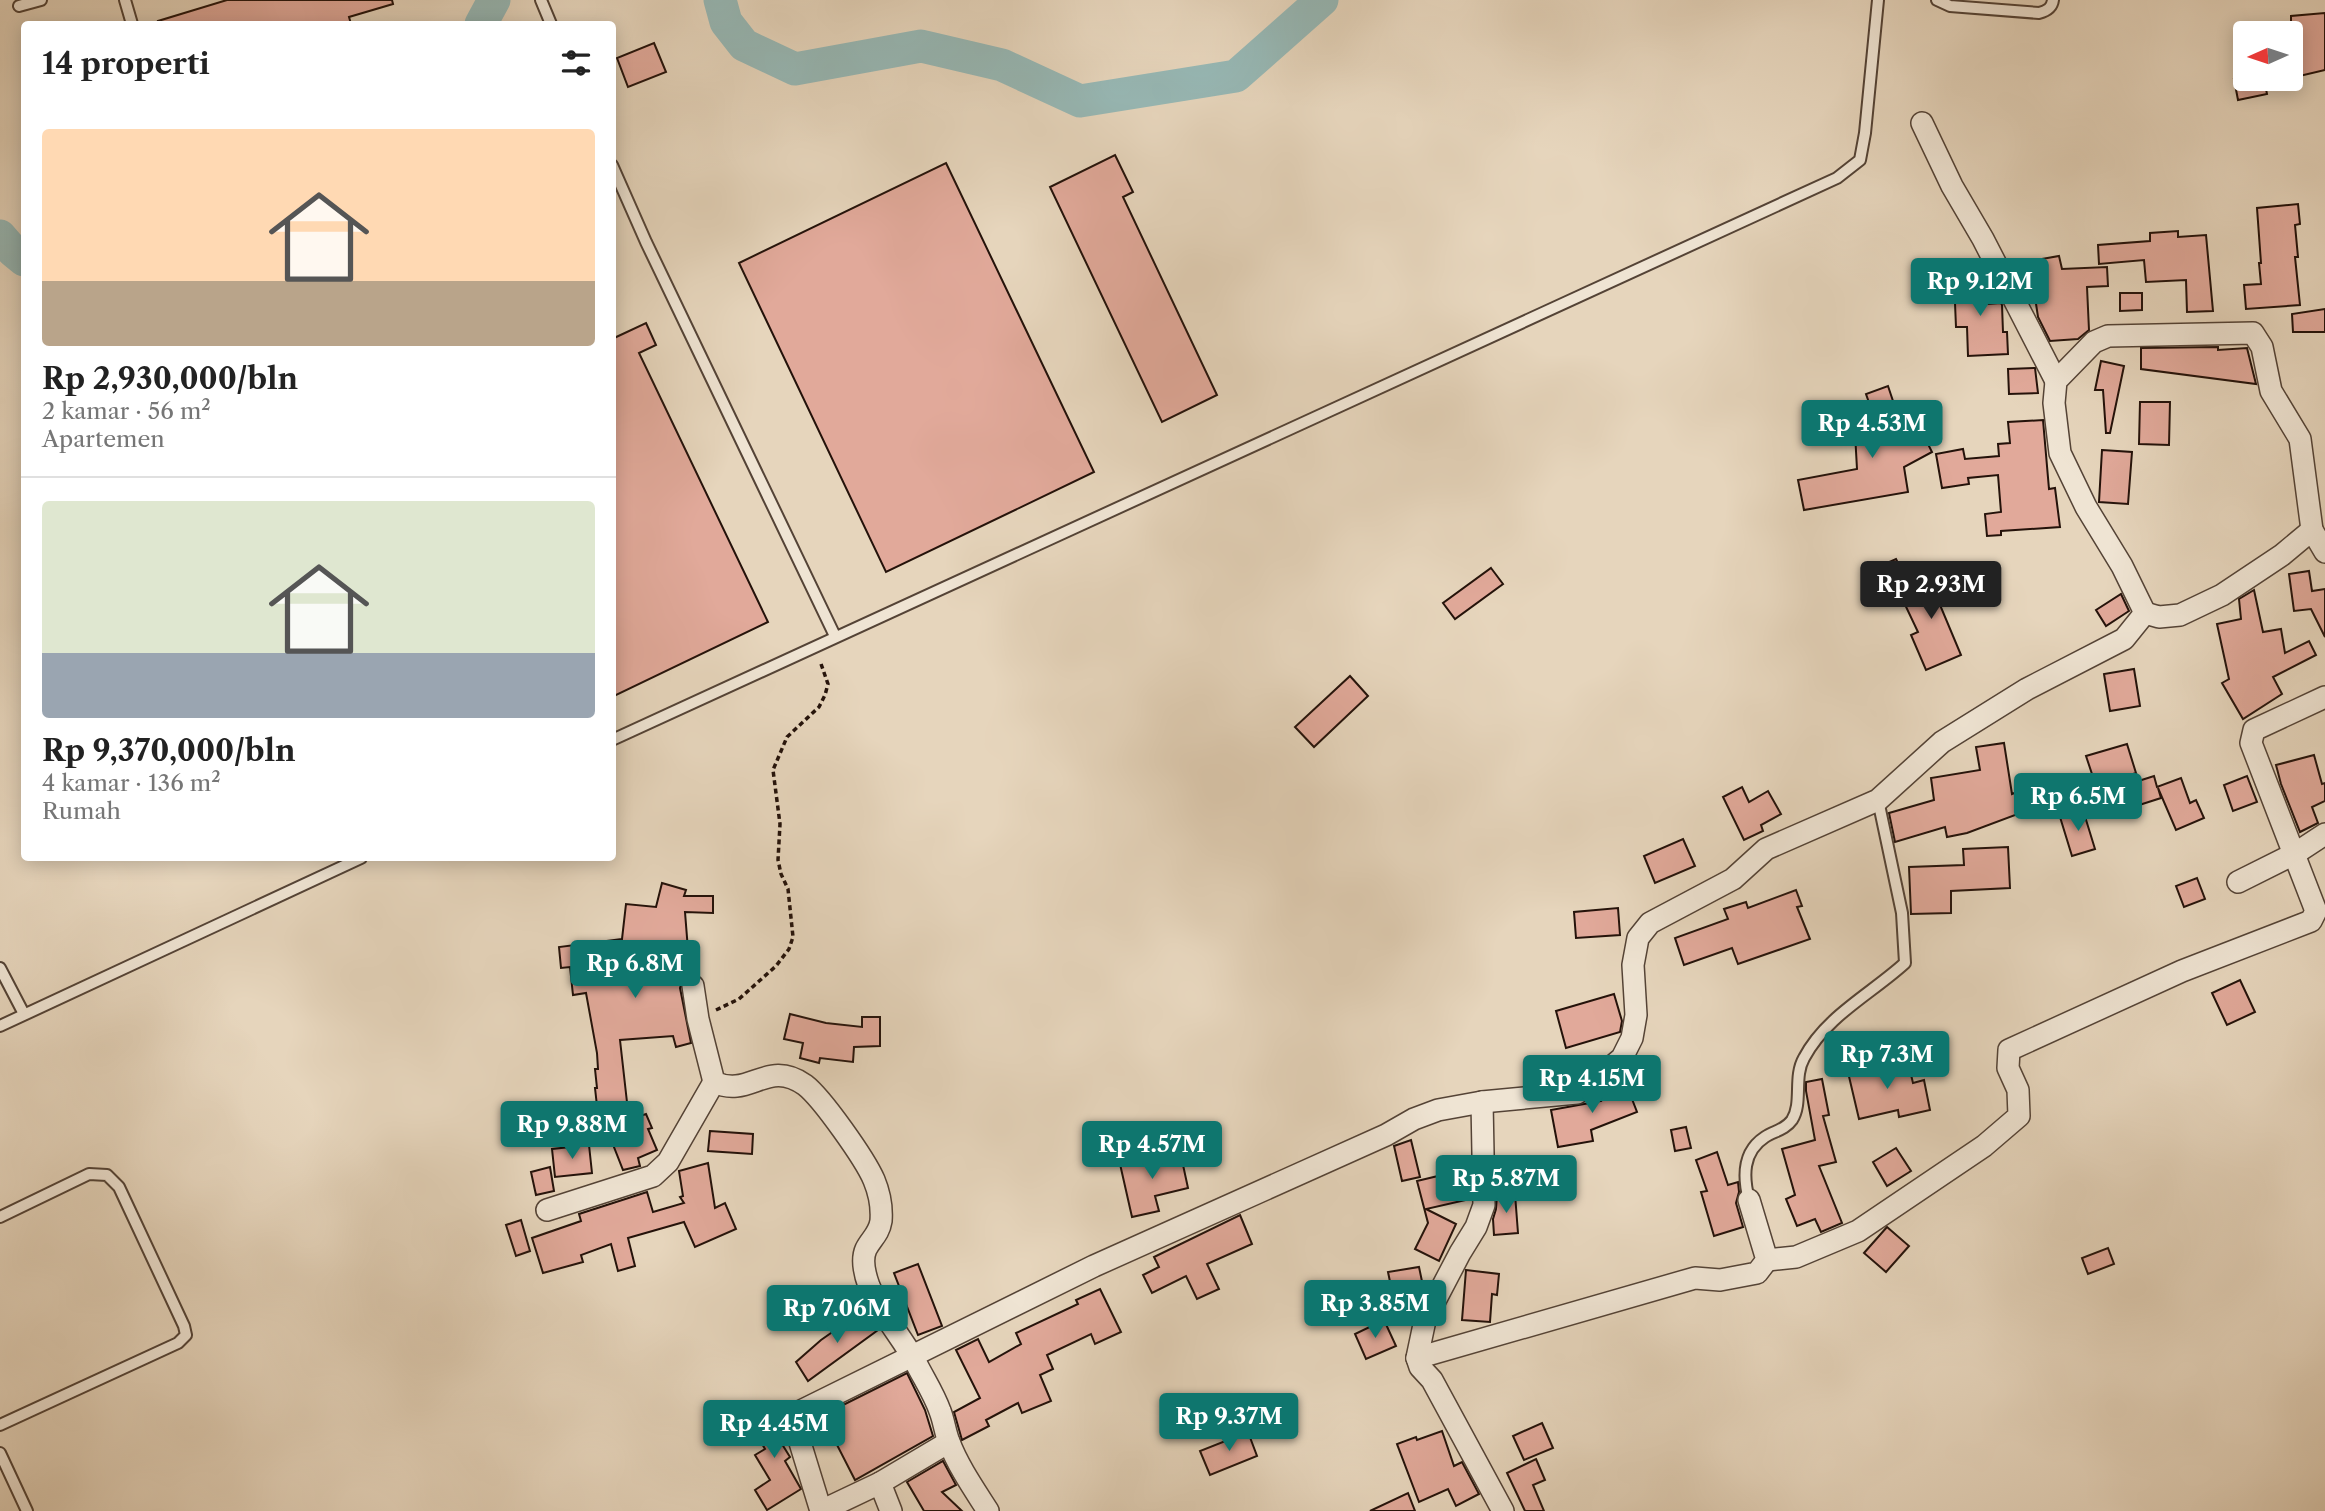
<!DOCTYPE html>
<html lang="id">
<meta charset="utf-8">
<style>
body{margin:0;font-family:"Libre Caslon Text",serif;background:#f2f2f2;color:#222;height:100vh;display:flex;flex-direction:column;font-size:26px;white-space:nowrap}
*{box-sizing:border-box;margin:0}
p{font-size:23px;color:#767676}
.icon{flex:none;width:38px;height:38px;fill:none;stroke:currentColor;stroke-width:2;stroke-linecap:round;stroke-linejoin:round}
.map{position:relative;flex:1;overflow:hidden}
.side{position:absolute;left:21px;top:21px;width:595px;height:840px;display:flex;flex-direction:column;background:#fff;border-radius:7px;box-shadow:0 4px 18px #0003}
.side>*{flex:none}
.needle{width:46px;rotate:267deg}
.fabs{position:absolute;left:2233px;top:21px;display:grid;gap:14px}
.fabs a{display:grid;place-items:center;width:70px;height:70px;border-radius:7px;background:#fff;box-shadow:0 4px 18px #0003;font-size:35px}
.price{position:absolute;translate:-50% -60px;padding:0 16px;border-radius:7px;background:#0f766e;color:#fff;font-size:23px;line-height:46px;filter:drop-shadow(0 2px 4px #0008)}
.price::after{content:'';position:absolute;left:50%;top:42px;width:21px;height:16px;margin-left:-10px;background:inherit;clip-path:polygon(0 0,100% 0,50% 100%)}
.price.current{background:#222;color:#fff}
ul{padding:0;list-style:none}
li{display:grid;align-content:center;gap:14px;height:371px;padding:0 21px}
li+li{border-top:2px solid #e0e0e0}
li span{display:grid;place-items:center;height:217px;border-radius:7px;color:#555}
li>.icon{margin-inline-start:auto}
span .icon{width:126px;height:126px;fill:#fffc;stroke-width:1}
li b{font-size:30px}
h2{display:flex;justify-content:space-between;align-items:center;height:84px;padding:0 21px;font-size:30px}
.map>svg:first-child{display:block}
</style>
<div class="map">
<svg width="2325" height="1511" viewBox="0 0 2325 1511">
<rect width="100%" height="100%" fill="#e6d5bc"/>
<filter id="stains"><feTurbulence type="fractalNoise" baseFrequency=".00286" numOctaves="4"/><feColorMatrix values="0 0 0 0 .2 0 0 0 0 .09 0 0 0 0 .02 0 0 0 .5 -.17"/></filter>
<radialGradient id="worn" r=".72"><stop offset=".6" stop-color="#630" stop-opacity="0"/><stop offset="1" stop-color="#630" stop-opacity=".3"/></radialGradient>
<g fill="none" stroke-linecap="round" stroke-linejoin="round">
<g stroke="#97b8b5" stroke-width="33">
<polyline points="720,0 726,22 744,45 795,69 921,46 1002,65 1080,101 1236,76 1322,0"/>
<polyline points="481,24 494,0"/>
<polyline points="0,236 13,251 24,260"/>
</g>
</g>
<g fill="#e1a99a" stroke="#24120a" stroke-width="2">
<polygon points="227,0 392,0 393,4 349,17 351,24 159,24 158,21"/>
<polygon points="2325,13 2325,70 2291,78 2291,16"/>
<polygon points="654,43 666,72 628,87 617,58"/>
<polygon points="2234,79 2264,79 2267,94 2238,100"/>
<polygon points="1115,155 1133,192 1123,197 1217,395 1162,422 1050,187"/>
<polygon points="946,163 1094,472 886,572 739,263"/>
<polygon points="2298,204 2300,224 2295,225 2298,257 2295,257 2300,305 2246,309 2244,285 2261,284 2259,263 2261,263 2257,208"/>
<polygon points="2178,231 2178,237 2206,235 2213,311 2187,312 2186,280 2146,282 2144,260 2099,264 2098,245 2150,241 2150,233"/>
<polygon points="2059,256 2062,269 2107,267 2108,286 2087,287 2089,330 2078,339 2050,341 2038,317 2033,284 2022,286 2014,271 2013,264"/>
<polygon points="1986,278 1988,304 2001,303 2002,305 2003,332 2007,332 2008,354 1968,356 1967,327 1956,327 1954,279"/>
<polygon points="2120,293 2142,293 2142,310 2120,311"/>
<polygon points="2325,309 2325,332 2293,332 2292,314"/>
<polygon points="646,323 656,345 639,353 768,622 612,697 612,339"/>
<polygon points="2218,347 2218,350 2247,348 2256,384 2141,369 2141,348"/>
<polygon points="2101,361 2124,366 2110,433 2106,433 2103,390 2095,390"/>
<polygon points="2035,368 2038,393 2009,394 2008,369"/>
<polygon points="1888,386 1899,419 1912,412 1932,452 1904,467 1908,492 1804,510 1798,480 1857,469 1855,433 1879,431 1866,394"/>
<polygon points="2140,402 2170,402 2169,445 2139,444"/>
<polygon points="2043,420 2049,489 2055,488 2060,527 2001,531 2001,535 1987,536 1985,514 2001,512 1998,475 1968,478 1969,484 1942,488 1936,454 1963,449 1965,459 1999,456 1998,444 2010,443 2008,422"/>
<polygon points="2102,450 2132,452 2128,504 2099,502"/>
<polygon points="1896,559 1908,584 1893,592 1880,566"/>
<polygon points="1491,568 1503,584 1455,619 1443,603"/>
<polygon points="2309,571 2312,591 2325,589 2325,637 2311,609 2294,611 2289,574"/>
<polygon points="1938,572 1951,600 1940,605 1961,655 1926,670 1911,635 1918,632 1899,592"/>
<polygon points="2254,590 2263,632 2281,629 2285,653 2309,641 2316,655 2273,677 2282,694 2243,719 2222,683 2229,679 2217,624 2241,619 2239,599"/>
<polygon points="2121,594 2129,611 2106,626 2096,610"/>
<polygon points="2134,669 2140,706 2110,711 2104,674"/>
<polygon points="1350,676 1368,696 1314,747 1295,727"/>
<polygon points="2004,743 2012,794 2019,791 2026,811 1967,833 1947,837 1945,827 1895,842 1889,813 1934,800 1931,778 1980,770 1976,747"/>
<polygon points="2127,744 2136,773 2106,783 2105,780 2095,783 2086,756"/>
<polygon points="2314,755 2322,784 2325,783 2325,801 2312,807 2318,823 2300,832 2281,784 2276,765"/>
<polygon points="2154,776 2157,787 2181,778 2190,803 2196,800 2204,818 2176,830 2158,788 2161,798 2133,807 2126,785"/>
<polygon points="2247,776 2257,802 2233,811 2224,785"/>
<polygon points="1742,787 1749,802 1768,791 1781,814 1761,825 1763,831 1744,840 1723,797"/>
<polygon points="2083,810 2095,849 2072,856 2060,817"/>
<polygon points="1683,839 1695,866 1655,883 1644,856"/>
<polygon points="2008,847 2010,888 1951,891 1951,913 1911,914 1909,867 1964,865 1963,849"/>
<polygon points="2197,878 2205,899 2184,907 2176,886"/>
<polygon points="662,883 686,890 684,896 713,896 713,913 685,912 688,950 696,974 684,976 680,988 691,1043 676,1047 673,1036 620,1040 629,1120 646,1114 652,1128 648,1129 657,1150 638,1158 640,1166 623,1170 612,1142 619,1142 605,1105 597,1106 595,1088 597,1088 595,1069 598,1069 597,1053 586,993 573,995 570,967 561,968 559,947 622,939 626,904 656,907"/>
<polygon points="1796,890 1802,906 1797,907 1810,939 1738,964 1732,948 1684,965 1675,938 1728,919 1724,909 1746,902 1748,908"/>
<polygon points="1618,908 1620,935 1576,938 1574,912"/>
<polygon points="2240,980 2255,1012 2227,1025 2212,993"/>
<polygon points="1614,994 1622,1021 1620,1032 1566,1048 1556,1011"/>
<polygon points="790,1014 826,1023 862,1027 862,1017 880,1017 880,1046 854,1047 853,1062 820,1058 819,1063 800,1058 803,1043 784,1039"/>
<polygon points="1876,1062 1878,1071 1908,1062 1913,1083 1924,1080 1930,1110 1899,1117 1898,1110 1859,1119 1847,1068"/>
<polygon points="1822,1079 1829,1115 1823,1116 1836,1162 1819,1166 1842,1223 1821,1232 1815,1219 1797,1226 1786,1199 1795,1195 1782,1149 1815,1140 1806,1091 1806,1082"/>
<polygon points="1625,1081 1637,1112 1591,1130 1593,1141 1558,1147 1551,1110 1601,1101 1599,1094 1607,1087"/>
<polygon points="1686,1127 1691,1148 1675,1151 1671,1130"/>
<polygon points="710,1131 753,1134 752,1154 708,1151"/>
<polygon points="1411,1140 1420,1177 1402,1181 1394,1146"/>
<polygon points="589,1145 592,1173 555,1177 552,1149"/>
<polygon points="1896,1148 1911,1171 1887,1186 1873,1162"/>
<polygon points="1180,1151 1188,1188 1155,1196 1159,1211 1132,1217 1120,1164"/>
<polygon points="1717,1152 1728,1185 1738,1182 1739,1192 1736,1203 1743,1227 1714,1236 1701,1192 1707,1191 1696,1160"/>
<polygon points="708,1163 715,1208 725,1203 736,1229 695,1247 684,1222 628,1238 635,1266 618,1271 611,1244 581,1255 583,1262 543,1273 532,1238 581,1221 579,1214 647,1192 653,1212 684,1203 680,1197 683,1196 679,1171"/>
<polygon points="1537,1165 1543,1187 1519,1194 1513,1172"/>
<polygon points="550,1167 554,1191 536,1195 531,1172"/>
<polygon points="1463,1170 1470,1199 1426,1209 1456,1224 1439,1261 1415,1249 1428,1223 1417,1181"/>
<polygon points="1515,1194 1518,1233 1494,1235 1493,1219 1496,1209 1497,1195"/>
<polygon points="1240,1215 1252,1244 1207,1264 1219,1289 1197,1299 1186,1276 1152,1293 1143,1275 1159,1267 1154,1257"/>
<polygon points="521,1220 530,1251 516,1256 506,1225"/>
<polygon points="1887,1227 1909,1246 1886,1272 1864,1253"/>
<polygon points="2108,1248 2114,1264 2088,1274 2082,1258"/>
<polygon points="918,1264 942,1326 918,1335 894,1273"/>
<polygon points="1419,1267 1424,1291 1393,1296 1388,1272"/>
<polygon points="1466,1270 1499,1274 1497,1295 1492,1294 1490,1322 1462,1320"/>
<polygon points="1100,1289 1121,1332 1095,1344 1091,1334 1047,1355 1053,1369 1040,1375 1051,1401 1022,1413 1018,1403 986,1420 989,1426 962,1440 954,1412 980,1398 956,1350 978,1339 989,1362 1021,1344 1016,1333 1078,1304 1076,1300"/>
<polygon points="864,1310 878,1330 808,1381 796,1362 821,1340"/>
<polygon points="1384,1320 1396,1346 1366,1359 1355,1334"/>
<polygon points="907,1373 925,1410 933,1436 855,1480 833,1437 831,1438 819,1417"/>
<polygon points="781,1404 785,1412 781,1422 783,1432 777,1436 790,1457 785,1461 801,1489 767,1510 755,1490 770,1480 755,1455 765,1449 750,1423"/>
<polygon points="1542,1423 1553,1448 1524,1460 1513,1436"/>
<polygon points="1442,1431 1454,1466 1462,1462 1479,1494 1456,1506 1448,1489 1419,1502 1397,1444 1416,1437 1417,1440"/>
<polygon points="1248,1432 1257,1456 1210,1475 1200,1451"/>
<polygon points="1536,1459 1545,1480 1533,1485 1544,1511 1525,1511 1507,1473"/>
<polygon points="943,1461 956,1485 942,1492 962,1511 924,1511 907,1482"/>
<polygon points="1408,1493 1415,1511 1370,1511"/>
</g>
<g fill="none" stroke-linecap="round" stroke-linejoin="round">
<defs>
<g id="service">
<polyline points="125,0 132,24"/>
<polyline points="541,0 551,24"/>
<path d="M1937 0 1950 6 2039 13C2047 11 2052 8 2053 0"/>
<polyline points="19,6 41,0"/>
<polyline points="612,165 646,242 835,636"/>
<polyline points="612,740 1837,178 1860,160 1865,133 1878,0"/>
<polyline points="0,968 24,1014"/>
<polyline points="0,1026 361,858"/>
<path d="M1749 1200C1743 1177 1742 1152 1765 1137 1774 1131 1785 1130 1792 1120 1803 1103 1793 1077 1804 1058 1826 1016 1871 994 1905 963L1902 913 1878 800"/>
<polyline points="0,1217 89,1174 107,1175 119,1187 184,1326 186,1335 178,1343 0,1425"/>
<polyline points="0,1453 27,1511"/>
</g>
<g id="minor">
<polyline points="1922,123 1952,186 1983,239 2056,381"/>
<polyline points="2145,613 2122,566 2086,507 2060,453 2054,403 2056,381 2094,342 2108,336 2253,333 2262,347 2271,391 2300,439 2312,530"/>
<polyline points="2238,882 2296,853 2325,834"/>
<path d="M693 986 698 1019 714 1082C750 1099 767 1058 805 1085 822 1098 865 1159 874 1180 879 1192 882 1208 881 1221 879 1234 871 1239 866 1249 861 1260 865 1275 869 1286 880 1313 902 1337 916 1363 924 1379 934 1394 940 1411 944 1421 945 1432 949 1442 958 1466 974 1489 988 1511"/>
<polyline points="1482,1102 1484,1205 1476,1227 1460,1253 1425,1320 1417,1358 1420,1367 1432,1380 1503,1511"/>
<polyline points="547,1210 653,1176 668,1162 714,1082"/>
<polyline points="1767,1260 1796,1257 1858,1231 1984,1146 2019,1116 2018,1090 2008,1068 2009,1050 2182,971 2311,921 2316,911 2251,743 2254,730 2325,697"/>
<polyline points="1417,1358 1695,1278 1720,1280 1757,1273 1767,1260 1749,1200"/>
<polyline points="880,1483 949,1442"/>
<polyline points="821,1511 794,1423 801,1411 1094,1266 1386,1135 1414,1119 1438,1110 1482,1102 1577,1093 1596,1080 1622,1058 1632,1038 1636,1015 1633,965 1638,938 1650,923 1733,879 1766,849 1878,800 1942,742 2027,689 2124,639 2145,613 2159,617 2180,615 2222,595 2282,555 2312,530 2325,552"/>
<polyline points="821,1511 880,1483 891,1511"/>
</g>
</defs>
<use href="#service" stroke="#544336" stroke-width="14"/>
<use href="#minor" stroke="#544336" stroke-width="24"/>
<polyline stroke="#24120a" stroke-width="3.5" stroke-dasharray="5 3.5" stroke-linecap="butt" points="716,1010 739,999 776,966 789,949 793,937 788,889 781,874 778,860 780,824 773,770 787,737 819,707 825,695 828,684 820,661"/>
<use href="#service" stroke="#efe4d3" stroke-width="10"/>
<use href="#minor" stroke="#efe4d3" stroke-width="21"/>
</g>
<rect width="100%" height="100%" filter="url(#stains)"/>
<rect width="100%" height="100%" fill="url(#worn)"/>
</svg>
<div class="fabs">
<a><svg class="needle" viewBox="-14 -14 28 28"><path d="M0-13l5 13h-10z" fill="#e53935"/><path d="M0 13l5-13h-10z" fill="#767676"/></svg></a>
</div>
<b class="price" style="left:1980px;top:318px">Rp 9.12M</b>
<b class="price" style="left:1872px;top:460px">Rp 4.53M</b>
<b class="price current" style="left:1931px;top:621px">Rp 2.93M</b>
<b class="price" style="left:2078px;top:833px">Rp 6.5M</b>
<b class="price" style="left:635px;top:1000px">Rp 6.8M</b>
<b class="price" style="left:1887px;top:1091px">Rp 7.3M</b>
<b class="price" style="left:1592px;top:1115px">Rp 4.15M</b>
<b class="price" style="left:572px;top:1161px">Rp 9.88M</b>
<b class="price" style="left:1152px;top:1181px">Rp 4.57M</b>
<b class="price" style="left:1506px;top:1215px">Rp 5.87M</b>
<b class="price" style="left:1375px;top:1340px">Rp 3.85M</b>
<b class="price" style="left:837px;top:1345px">Rp 7.06M</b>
<b class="price" style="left:1229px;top:1453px">Rp 9.37M</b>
<b class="price" style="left:774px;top:1460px">Rp 4.45M</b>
<section class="side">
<h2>14 properti<svg class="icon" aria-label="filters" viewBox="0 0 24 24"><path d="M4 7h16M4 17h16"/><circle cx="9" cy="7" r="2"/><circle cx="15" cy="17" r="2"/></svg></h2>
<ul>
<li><span style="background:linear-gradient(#ffd9b3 70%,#b9a48a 0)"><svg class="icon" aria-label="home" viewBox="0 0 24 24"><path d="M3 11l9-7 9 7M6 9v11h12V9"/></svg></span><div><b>Rp 2,930,000/bln</b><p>2 kamar · 56 m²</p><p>Apartemen</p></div></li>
<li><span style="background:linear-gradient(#dfe7d0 70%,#9aa5b1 0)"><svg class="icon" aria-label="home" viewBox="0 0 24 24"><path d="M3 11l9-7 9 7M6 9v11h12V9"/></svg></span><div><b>Rp 9,370,000/bln</b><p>4 kamar · 136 m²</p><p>Rumah</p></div></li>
</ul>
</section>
</div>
